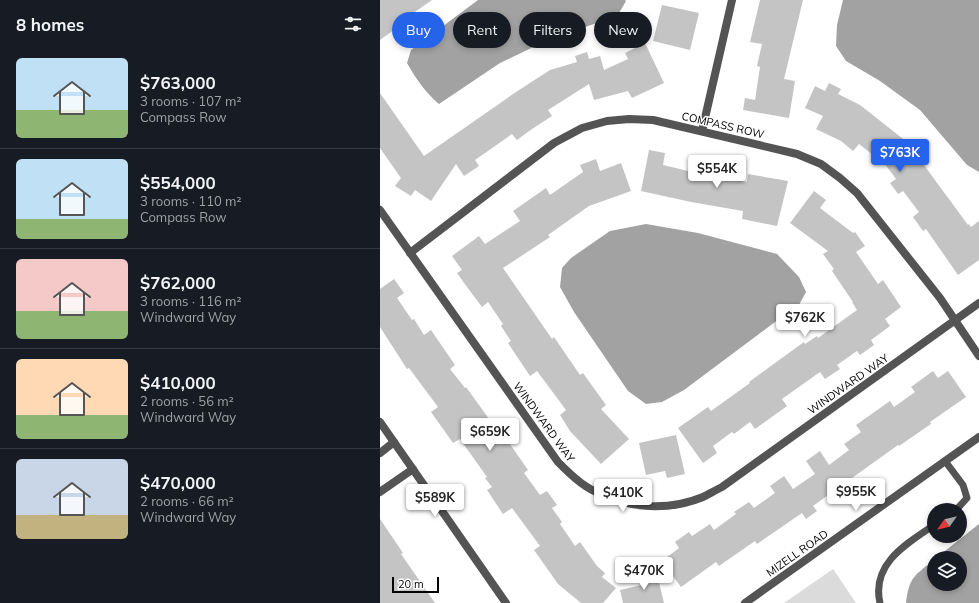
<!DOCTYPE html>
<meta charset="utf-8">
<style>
body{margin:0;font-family:Mulish,sans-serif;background:#20242c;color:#f1f3f6;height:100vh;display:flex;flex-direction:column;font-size:15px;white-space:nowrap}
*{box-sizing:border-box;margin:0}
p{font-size:13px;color:#9ea1a6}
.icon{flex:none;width:22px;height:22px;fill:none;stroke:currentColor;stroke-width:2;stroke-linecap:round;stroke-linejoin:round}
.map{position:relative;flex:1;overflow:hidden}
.details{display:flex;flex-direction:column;background:#171b24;width:380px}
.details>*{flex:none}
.top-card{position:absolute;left:12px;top:12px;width:380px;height:36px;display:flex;gap:8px}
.needle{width:26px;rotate:236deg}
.controls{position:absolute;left:547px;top:503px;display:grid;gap:8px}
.controls a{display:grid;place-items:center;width:40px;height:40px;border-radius:50%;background:#171b24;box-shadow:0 2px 6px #0003;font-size:20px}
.scale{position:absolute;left:12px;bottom:10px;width:47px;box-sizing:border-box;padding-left:4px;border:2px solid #000;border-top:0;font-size:11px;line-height:14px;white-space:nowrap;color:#000;-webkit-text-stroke:3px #fff;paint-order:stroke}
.price{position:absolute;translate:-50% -34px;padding:0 9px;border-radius:4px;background:#fff;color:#222;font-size:13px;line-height:26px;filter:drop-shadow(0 1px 2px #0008)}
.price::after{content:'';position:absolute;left:50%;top:24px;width:12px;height:9px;margin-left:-6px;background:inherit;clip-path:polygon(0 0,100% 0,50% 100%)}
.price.current{background:#2563eb;color:#fff}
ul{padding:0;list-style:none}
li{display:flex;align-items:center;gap:12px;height:100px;padding:0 16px}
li+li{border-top:1px solid #363941}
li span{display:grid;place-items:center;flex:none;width:112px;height:80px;border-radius:6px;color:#555}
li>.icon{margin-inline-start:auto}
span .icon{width:48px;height:48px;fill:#fffc;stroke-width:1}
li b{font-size:17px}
h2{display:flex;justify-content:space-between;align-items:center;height:48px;padding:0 16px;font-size:17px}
.chip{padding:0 14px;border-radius:18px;background:#171b24;box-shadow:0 2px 6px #0003;font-size:14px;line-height:36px}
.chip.current{background:#2563eb;color:#fff}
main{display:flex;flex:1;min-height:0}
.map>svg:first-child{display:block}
</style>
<main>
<section class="details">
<h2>8 homes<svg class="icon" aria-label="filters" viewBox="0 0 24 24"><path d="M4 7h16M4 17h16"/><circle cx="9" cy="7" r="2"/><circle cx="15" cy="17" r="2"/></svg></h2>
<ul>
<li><span style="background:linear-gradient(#bfe0f5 65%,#8fb573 0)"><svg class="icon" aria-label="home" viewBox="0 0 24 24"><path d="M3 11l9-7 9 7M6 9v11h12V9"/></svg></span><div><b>$763,000</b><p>3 rooms · 107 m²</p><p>Compass Row</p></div></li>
<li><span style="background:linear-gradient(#bfe0f5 75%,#8fb573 0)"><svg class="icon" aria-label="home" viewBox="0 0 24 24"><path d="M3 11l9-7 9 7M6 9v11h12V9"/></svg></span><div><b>$554,000</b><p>3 rooms · 110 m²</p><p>Compass Row</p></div></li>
<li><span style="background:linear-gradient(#f6c9c9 65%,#8fb573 0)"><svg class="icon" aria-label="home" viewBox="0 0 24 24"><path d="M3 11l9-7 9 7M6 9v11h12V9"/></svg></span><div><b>$762,000</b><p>3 rooms · 116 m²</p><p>Windward Way</p></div></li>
<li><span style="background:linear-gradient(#ffd9b3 70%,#8fb573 0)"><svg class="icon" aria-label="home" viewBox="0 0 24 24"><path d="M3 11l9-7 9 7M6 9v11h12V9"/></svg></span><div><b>$410,000</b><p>2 rooms · 56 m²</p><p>Windward Way</p></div></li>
<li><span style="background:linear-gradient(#c9d6e8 70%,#c2b280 0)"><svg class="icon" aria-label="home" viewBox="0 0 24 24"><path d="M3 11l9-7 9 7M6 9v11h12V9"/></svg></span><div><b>$470,000</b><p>2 rooms · 66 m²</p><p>Windward Way</p></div></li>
</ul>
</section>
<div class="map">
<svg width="599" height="603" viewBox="0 0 599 603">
<rect width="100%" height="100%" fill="#fff"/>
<polygon fill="#dbdbdb" points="453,569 476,603 404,603"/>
<g fill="#a2a2a2">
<path d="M98 0H245L246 1 239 13 223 21 172 38 120 63 59 104C45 92 36 79 27 63L31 50Z"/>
<polygon points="463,0 599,0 599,172 587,165 540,110 500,81 466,61 456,46 457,25"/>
<polygon points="266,224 318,233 397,254 419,277 426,292 419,305 399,319 304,390 282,402 266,404 248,391 194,312 180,287 182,268 191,258 230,231"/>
<path d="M599 524V603H526C529 577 535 575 554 560V584H580V558H556Z"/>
</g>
<g fill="#c4c4c4">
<polygon points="0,0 52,0 13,27 15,29 0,40"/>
<polygon points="380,0 423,0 404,79 415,81 409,118 363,110 365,98 375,100 380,67 377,66 382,44 370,42"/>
<polygon points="282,5 319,13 310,50 273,41"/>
<polygon points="265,43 284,83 252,98 248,91 214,100 209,84 168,110 172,116 152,129 137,140 132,134 95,160 99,166 84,176 76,164 51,201 35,190 31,196 15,186 21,178 0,148 0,93 44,156 136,92 170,70 197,62 195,56 207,52 209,59 220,56 224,70 248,59 245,53"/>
<polygon points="449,83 461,89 458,94 480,105 527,142 588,225 589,224 591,227 599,221 599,260 578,275 546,229 543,231 533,217 539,212 523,191 518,194 510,183 516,179 496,152 493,155 479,144 473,151 461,141 436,129 443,116 425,108 435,86 445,91"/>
<polygon points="269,150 285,153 283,165 321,174 323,162 340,164 338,177 367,182 368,174 408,181 397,226 362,219 363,211 311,202 261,191"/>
<polygon points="216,159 220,171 241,163 251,191 209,206 168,235 170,237 123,268 172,339 174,337 200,375 203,373 226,405 221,409 249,439 221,464 190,431 180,415 186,410 157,371 150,376 128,343 131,341 121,326 123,324 108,302 102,307 87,287 77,273 82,270 72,256 99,236 105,244 140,221 133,211 166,188 170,195 203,172 200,165"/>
<polygon points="434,191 446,200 440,208 473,233 475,232 485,246 476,252 498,284 503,280 521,307 505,319 510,326 491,340 494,345 480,355 477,351 457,365 460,369 445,379 440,372 402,399 407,406 375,429 370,422 354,434 352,432 333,446 337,453 323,463 298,428 328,407 331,411 370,383 369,382 424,342 425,344 437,336 438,338 477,310 472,302 473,302 452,271 454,269 443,254 448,251 410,223"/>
<polygon points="14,279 24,293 17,298 32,320 34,319 44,335 51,330 75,365 70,369 85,388 86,387 112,423 114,421 148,470 144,473 160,495 167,491 177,505 172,508 182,522 180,524 195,546 200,542 217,566 225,573 222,577 236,588 223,603 201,603 178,584 154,550 160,546 132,508 123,514 107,490 112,487 105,478 107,477 80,439 73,443 51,412 58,407 29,368 27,369 0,327 0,289"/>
<polygon points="553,371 558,378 568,371 586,397 550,422 551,424 519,446 518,445 433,506 437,511 426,519 422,513 377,544 375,541 339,566 336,562 301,587 282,561 299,548 295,542 309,532 312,536 330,524 334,530 356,514 354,512 369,502 374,508 395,493 390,486 404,476 413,489 435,474 426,461 440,451 449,465 469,450 464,444 481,432 476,425 510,401 514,407 535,392 531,387"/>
<polygon points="296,435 305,474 287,478 285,471 266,475 259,443"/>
<polygon points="0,519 23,553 21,554 55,603 0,603"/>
<polygon points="276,570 284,603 243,603 240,590 262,585 260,574"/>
</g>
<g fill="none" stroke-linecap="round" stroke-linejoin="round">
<g stroke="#545454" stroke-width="7">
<polyline points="565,461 583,485 587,498 576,510"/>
<path d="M500 603C491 564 526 544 554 525"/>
</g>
<g stroke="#545454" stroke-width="8">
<polyline points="322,131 352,0"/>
<path d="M0 210 178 462C189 473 201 485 216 492 249 509 289 511 323 497 329 494 336 490 342 487L599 303"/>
<polyline points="30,253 174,143 202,128 227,121 249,119 273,120 417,154 441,164 460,178 477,193 560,298 599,356"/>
<polyline points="0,422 126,603"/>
<polyline points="0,453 14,442"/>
<polyline points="0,492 33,469"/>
<polyline points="365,603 599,437"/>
</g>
</g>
<g text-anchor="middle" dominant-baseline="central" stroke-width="3" stroke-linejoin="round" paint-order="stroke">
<g font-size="11" fill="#000" stroke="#fff">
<text transform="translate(343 125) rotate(13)">COMPASS ROW</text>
<text transform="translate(468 384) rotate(-35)">WINDWARD WAY</text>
<text transform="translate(164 422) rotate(54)">WINDWARD WAY</text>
<text transform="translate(417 553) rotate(-35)">MIZELL ROAD</text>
</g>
</g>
</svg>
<div class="controls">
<a><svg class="needle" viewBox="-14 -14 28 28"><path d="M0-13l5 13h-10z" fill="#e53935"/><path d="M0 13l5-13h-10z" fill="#9ea1a6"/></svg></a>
<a><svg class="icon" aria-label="layers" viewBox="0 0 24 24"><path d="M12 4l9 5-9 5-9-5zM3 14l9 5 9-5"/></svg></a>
</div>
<div class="scale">20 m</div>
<b class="price current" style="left:520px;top:173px">$763K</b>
<b class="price" style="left:337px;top:189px">$554K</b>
<b class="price" style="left:425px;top:338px">$762K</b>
<b class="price" style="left:110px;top:452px">$659K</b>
<b class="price" style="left:476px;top:512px">$955K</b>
<b class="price" style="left:243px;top:513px">$410K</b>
<b class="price" style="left:55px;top:518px">$589K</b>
<b class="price" style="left:264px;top:591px">$470K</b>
<div class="top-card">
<a class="chip current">Buy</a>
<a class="chip">Rent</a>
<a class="chip">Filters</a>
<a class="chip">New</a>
</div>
</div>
</main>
